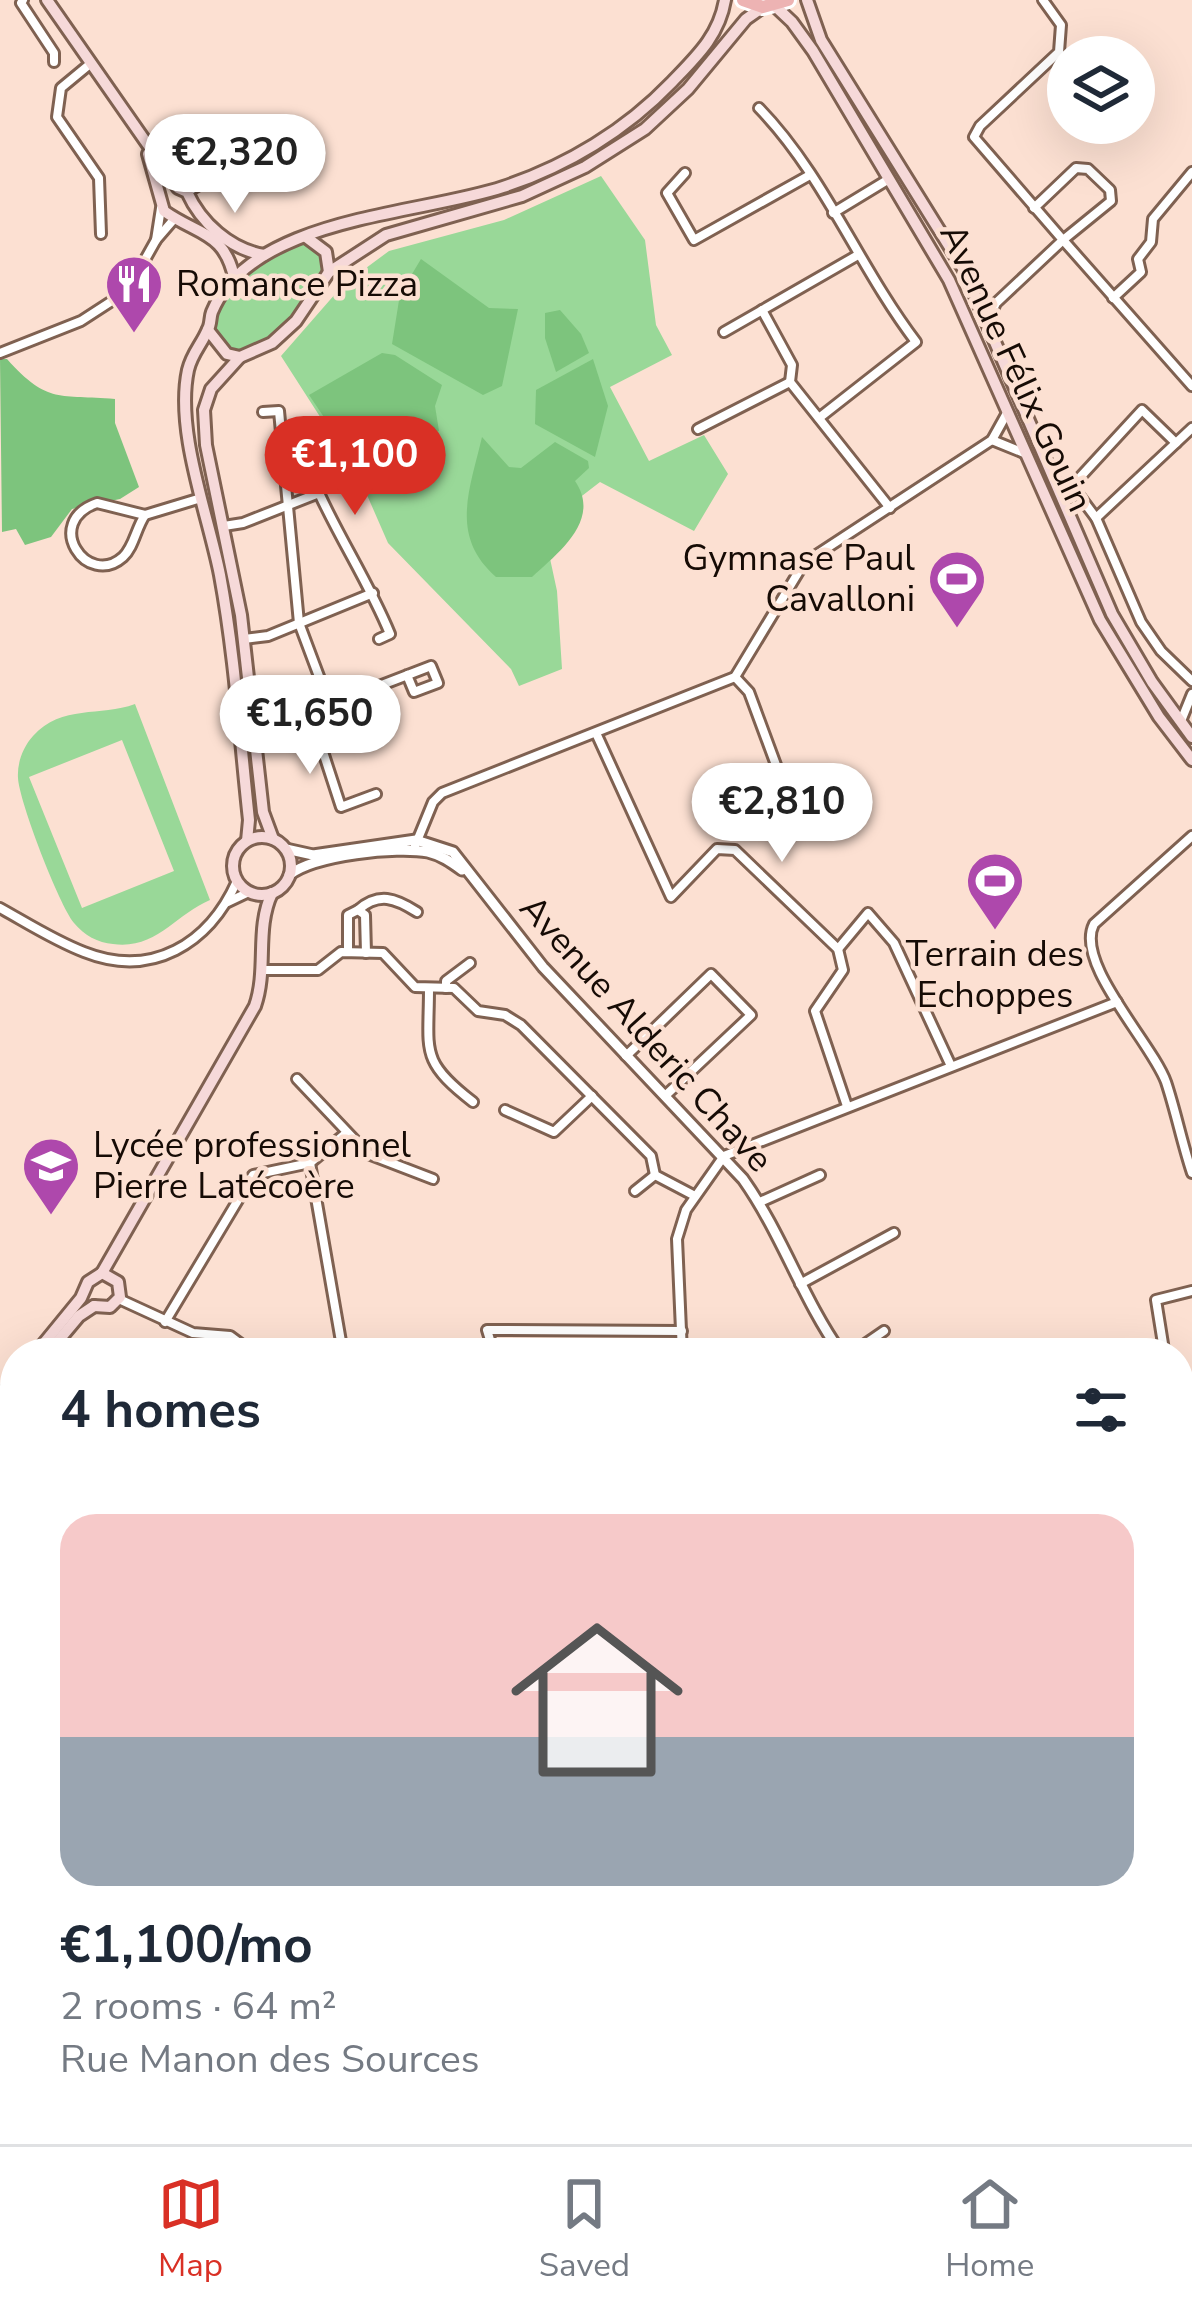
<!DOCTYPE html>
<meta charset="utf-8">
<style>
body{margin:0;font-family:"Nunito Sans",sans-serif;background:#f6f6f7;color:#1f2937;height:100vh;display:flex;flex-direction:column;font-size:45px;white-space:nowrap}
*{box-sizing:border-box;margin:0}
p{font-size:39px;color:#747a83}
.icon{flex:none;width:66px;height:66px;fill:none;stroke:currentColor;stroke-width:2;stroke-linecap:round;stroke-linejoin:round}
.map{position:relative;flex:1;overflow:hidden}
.side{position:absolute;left:0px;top:1338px;width:1194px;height:807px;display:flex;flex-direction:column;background:#fff;border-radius:48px 48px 0 0;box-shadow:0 12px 48px #0002}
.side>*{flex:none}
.buttons{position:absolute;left:1047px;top:36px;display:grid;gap:24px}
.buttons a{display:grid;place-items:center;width:108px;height:108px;border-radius:50%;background:#fff;box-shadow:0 12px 48px #0002;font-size:60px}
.price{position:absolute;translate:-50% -102px;padding:0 27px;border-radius:42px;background:#fff;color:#222;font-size:39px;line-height:78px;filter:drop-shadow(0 3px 6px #0008)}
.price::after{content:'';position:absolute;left:50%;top:72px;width:36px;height:27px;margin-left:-18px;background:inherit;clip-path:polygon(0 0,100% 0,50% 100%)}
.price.on{background:#d93025;color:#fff}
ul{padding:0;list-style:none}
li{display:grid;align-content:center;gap:24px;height:636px;padding:0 60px}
li span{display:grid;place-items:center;height:372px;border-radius:36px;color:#555}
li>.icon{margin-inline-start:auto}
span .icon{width:216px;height:216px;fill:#fffc;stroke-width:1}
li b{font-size:51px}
h2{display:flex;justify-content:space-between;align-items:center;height:144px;padding:0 60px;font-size:51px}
.menu{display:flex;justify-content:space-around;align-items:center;height:168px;border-top:3px solid #e0e1e3;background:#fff;font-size:33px;color:#747a83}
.menu a{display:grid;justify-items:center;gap:6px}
.menu .on{color:#d93025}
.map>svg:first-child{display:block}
</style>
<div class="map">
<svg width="1192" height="2144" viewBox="0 0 1192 2144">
<rect width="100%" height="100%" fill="#fce0d2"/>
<g fill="#99d898" fill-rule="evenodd">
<polygon points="601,176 645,240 656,325 672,355 610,387 649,461 704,435 728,474 694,531 600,482 543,526 557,591 562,669 519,686 511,669 388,543 360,479 281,356 343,285 389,251 504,220"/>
<path d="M304 242 319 249 325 263C313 300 266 362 222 347 190 304 269 254 304 242Z"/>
<path d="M135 704 210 900C176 914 156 950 113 944 98 943 84 935 74 923 59 905 19 801 18 778 17 763 23 747 33 736 62 704 100 717 135 704ZM122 740 174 871 82 908 29 777Z"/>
</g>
<g fill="#7dc47d">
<polygon points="421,259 489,308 518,309 502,386 483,395 392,344 400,294"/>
<polygon points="560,310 581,334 589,353 556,372 545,338 545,313"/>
<polygon points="382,353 395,355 442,385 435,406 439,431 430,434 411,423 397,425 395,436 402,457 380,469 361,472 309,395"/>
<path d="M0 359H7C48 405 60 394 115 399V423L139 487 120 499 72 509 51 537 25 545 16 529 2 532Z"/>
<polygon points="593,359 608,406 595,457 535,424 536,390"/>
<path d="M482 437 509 467 521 468 555 442 588 461 589 468 575 481C602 520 558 553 532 577H496C449 536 470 489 482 437Z"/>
</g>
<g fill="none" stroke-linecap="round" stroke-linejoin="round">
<g stroke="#2cbfdc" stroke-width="3">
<polyline points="1179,2062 1192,2057"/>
<polyline points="396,2130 403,2144"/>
</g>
<defs>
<g id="minor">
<polyline points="23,0 21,3 54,53 54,62"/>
<polyline points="90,64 61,88 57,117 99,178 101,234"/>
<path d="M759 108C824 175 859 267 916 342L819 418"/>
<polyline points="685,173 667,193 694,240 810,175"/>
<polyline points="187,192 208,180"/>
<polyline points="1034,208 1076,168 1088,169 1110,190 1111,201 1063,240 1192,386"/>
<polyline points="833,213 889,179"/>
<polyline points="156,240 161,208"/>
<polyline points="1113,298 1141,272 1138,259 1151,242 1153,219 1192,172"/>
<polyline points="762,310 792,365 790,382 890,508"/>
<polyline points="987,322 996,303 1063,240 974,137 980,126 1059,52 1061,25 1043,0"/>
<polyline points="724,332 858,255"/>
<polyline points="0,353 81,321 118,297 133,281 156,240 175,218"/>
<polyline points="263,412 279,411 299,623 323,687"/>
<polyline points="698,429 790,382"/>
<polyline points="992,440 1024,453"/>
<polyline points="1176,443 1142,410 1072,486 1096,518 1141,622 1161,651 1192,681"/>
<path d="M97 503 145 515C136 528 134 547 123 557 87 589 42 522 97 503Z"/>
<polyline points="145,515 201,498"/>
<polyline points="1096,518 1192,428"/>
<path d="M224 526 243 523 319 493C341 541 370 585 390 634L379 639"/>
<polyline points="244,639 268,636 373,593"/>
<polyline points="735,677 749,692 779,773 742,800"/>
<polyline points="323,687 353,696 431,666 438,683 414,692 407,675"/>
<polyline points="323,687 313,697 310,712 341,807 376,794"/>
<polyline points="1181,721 1192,694"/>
<polyline points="596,733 671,897 717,849 735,850 838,949 843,970 815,1011 847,1106"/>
<path d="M1192 836 1094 924C1074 963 1152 1043 1166 1082 1176 1112 1182 1143 1192 1173"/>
<polyline points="415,846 433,802 442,793 735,677 804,563 992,440 1007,413"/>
<polyline points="228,902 249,892"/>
<path d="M0 908C27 923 55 941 84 952 152 979 209 944 237 881"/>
<path d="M358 910C379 892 395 898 417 912"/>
<polyline points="838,949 868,913 894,943 951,1066"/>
<polyline points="348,952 348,915 358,910 365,915 366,953"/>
<polyline points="262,970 318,970 341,952 383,953 415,987 454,988 478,1011 505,1015 521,1025 651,1156 655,1175 695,1196"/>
<path d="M429 988C429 1052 419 1060 473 1102"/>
<polyline points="446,988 446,981 470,963"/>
<polyline points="626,1056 711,974 751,1015 665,1096"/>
<polyline points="297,1079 368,1154 433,1179"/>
<polyline points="505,1110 554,1132 592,1096"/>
<polyline points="310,1163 343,1353"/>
<polyline points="635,1191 655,1175"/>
<polyline points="760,1202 820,1175"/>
<polyline points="800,1284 894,1233"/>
<polyline points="119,1299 193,1333 230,1336 253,1353"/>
<polyline points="165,1322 253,1175 310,1163 345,1134"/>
<polyline points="494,1353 487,1330 682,1331"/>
<polyline points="682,1353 677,1239 686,1210 724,1156 1117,1002"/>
<polyline points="852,1353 884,1331"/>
<polyline points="1154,1353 1164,1350 1156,1300 1192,1291"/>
<polyline points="29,2130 33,2144"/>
<polyline points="52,2130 55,2144"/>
<polyline points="473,2130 491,2144"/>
<polyline points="703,2130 724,2144"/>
<polyline points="1170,2130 1187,2144"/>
<polyline points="172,2132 240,2144"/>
<polyline points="275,2144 278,2130"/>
</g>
<g id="tertiary">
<path d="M286 849 313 855 416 840 453 852 543 967 743 1179C782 1234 802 1298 841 1353"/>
<path d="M289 875C314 855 397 846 428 852 441 855 451 862 462 870"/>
<polyline points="1179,1752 1192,1762"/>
</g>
<g id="secondary">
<path d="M47 0 178 188 187 192C201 223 230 249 264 255"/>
<polyline points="807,0 821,40 964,270 1112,614 1152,682 1192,737"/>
<polyline points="775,6 792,22 813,51 949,280 1100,620 1159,717 1192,760"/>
<path d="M148 154 164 211C199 236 225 231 235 281"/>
<polyline points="306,237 326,252 329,272"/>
<polyline points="208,330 227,354 240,357"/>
<circle cx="262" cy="866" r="29"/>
<polyline points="273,839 263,812 241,615 206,445 204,410 211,389 240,357 272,343 296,321 329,272 386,235 522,196 585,167 645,129 688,89 746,19 763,7"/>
<path d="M247 841 249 820C240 738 235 656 220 575 208 514 175 431 188 370 192 353 202 344 208 329 211 324 210 317 212 312 251 217 419 215 503 187 567 166 626 130 672 82 696 57 719 36 725 0"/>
<path d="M102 1273 255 1006C268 969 255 929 272 893"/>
<polyline points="94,1306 110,1307 120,1297 118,1282 102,1273"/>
<polyline points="36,1353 81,1298 88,1282 102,1273"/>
<polyline points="48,1353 79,1316 94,1306"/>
<polyline points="0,1398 15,1379"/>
<polyline points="0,1412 15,1394"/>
<polyline points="0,1578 15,1595"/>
<polyline points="97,2144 98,2130"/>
</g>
<polyline id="primary" points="743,0 763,7 788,0"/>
</defs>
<use href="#minor" stroke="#7f6151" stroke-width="14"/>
<use href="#tertiary" stroke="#7f6151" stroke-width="15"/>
<use href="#secondary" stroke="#7f6151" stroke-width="16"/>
<use href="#primary" stroke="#fff" stroke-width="18"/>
<use href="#minor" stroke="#fff" stroke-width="8"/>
<use href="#tertiary" stroke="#fff" stroke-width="9"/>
<use href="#secondary" stroke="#f6d9d9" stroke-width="10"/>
<use href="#primary" stroke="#edb3b3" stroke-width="12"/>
</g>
<defs>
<symbol id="restaurant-pin" viewBox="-11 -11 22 30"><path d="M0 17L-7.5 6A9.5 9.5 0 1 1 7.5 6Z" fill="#ae48ac" stroke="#fce0d2"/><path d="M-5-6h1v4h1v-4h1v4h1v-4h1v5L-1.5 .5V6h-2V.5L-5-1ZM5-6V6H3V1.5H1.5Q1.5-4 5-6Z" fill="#fff"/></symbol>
<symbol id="stadium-pin" viewBox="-11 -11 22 30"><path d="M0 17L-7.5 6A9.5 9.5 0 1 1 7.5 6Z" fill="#ae48ac" stroke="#fce0d2"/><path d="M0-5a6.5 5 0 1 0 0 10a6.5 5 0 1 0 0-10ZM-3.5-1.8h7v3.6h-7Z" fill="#fff"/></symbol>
<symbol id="school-pin" viewBox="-11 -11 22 30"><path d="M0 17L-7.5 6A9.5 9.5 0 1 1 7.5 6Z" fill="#ae48ac" stroke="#fce0d2"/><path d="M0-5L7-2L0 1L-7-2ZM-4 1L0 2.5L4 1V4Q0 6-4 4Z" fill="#fff"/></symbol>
</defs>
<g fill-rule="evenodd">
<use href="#restaurant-pin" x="101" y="251" width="66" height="90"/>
<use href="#stadium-pin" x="924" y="546" width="66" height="90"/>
<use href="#stadium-pin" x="962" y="848" width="66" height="90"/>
<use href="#school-pin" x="18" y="1133" width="66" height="90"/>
</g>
<g text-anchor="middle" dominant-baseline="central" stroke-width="9" stroke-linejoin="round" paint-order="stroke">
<g font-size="36" fill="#160b05" stroke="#fce0d2" text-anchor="start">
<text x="176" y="284">Romance Pizza</text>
<text x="915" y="558" text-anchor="end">Gymnase Paul<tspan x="915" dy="41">Cavalloni</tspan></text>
<text x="995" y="954" text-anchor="middle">Terrain des<tspan x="995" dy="41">Echoppes</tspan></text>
<text x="93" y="1145">Lycée professionnel<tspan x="93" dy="41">Pierre Latécoère</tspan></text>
</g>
<g font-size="36" fill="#160b05" stroke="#fce0d2">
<text transform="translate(1016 368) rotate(65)">Avenue Félix Gouin</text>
<text transform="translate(646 1034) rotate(48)">Avenue Alderic Chave</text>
</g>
</g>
</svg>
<div class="buttons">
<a><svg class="icon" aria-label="layers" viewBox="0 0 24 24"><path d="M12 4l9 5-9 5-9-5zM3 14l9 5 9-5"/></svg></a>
</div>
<b class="price" style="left:235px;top:216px">€2,320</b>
<b class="price on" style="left:355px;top:518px">€1,100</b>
<b class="price" style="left:310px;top:777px">€1,650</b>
<b class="price" style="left:782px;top:865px">€2,810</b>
<section class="side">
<h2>4 homes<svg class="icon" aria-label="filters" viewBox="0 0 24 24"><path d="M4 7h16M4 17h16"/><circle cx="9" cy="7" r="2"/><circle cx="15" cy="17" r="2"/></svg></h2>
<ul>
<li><span style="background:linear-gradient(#f6c9c9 60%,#9aa5b1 0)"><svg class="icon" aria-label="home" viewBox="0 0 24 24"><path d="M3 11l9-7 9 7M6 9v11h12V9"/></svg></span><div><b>€1,100/mo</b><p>2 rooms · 64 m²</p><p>Rue Manon des Sources</p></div></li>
</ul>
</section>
</div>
<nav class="menu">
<a class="on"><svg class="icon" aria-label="map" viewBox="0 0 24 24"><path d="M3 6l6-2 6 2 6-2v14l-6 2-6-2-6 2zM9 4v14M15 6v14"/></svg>Map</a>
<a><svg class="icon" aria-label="saved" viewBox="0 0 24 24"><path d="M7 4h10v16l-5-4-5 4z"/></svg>Saved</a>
<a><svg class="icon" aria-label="home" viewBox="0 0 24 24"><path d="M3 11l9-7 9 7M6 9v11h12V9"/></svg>Home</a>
</nav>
